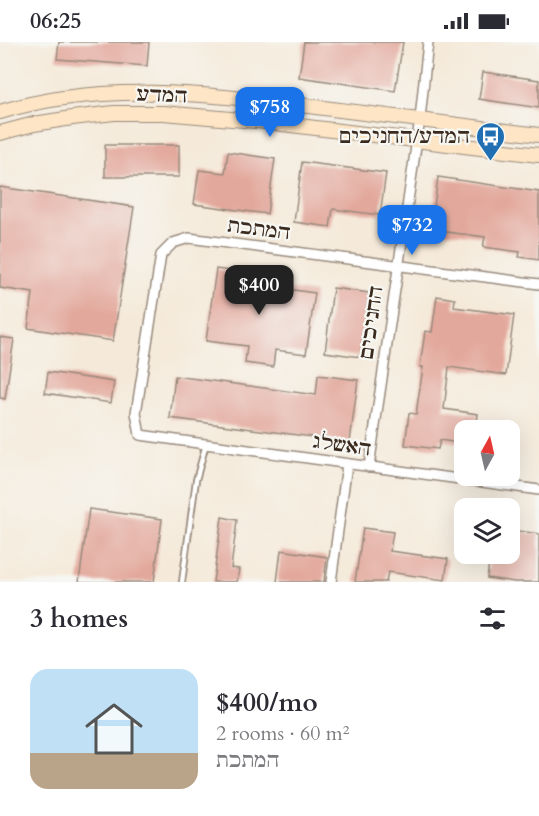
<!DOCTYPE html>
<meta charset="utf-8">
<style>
body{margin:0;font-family:Cardo,"Frank Ruhl Libre",serif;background:#f2f2f3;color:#2b2b33;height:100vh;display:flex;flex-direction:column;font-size:22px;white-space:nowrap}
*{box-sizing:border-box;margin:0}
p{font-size:20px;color:#7c7c81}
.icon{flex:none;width:33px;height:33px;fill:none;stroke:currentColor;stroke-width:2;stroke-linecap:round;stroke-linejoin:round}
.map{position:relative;height:540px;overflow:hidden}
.side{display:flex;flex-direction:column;background:#fff;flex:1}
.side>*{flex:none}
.needle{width:39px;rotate:8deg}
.tools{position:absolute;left:454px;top:378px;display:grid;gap:12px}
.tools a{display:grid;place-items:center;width:66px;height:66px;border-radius:12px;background:#fff;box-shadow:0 6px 24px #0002;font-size:30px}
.price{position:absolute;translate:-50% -51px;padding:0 14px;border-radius:12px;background:#1a73e8;color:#fff;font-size:20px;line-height:39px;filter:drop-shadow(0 2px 3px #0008)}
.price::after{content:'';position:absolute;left:50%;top:36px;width:18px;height:14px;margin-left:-9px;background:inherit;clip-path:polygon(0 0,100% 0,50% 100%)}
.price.active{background:#222;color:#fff}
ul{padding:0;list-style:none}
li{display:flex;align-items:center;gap:18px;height:150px;padding:0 30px}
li+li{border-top:2px solid #e1e1e2}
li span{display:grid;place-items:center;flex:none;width:168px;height:120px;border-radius:18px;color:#555}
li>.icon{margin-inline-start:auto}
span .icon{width:72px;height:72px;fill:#fffc;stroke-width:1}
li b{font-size:26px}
h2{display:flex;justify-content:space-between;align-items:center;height:72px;padding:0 30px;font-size:26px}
.status{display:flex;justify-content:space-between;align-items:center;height:42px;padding:0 30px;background:#fff;direction:ltr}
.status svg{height:16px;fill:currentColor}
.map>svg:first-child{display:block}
</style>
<div class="status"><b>06:25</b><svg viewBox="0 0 49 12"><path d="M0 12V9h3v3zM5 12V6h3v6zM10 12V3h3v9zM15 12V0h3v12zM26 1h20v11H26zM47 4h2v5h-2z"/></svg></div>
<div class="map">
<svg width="539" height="540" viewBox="0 0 539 540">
<rect width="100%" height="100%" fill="#f6f6f2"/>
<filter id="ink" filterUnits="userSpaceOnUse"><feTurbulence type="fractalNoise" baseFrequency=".0167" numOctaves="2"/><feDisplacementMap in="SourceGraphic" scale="12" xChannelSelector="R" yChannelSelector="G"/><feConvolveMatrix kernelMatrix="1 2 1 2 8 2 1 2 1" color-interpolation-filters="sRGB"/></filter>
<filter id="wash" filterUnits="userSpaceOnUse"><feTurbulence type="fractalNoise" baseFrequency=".008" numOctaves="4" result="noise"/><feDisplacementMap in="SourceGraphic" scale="24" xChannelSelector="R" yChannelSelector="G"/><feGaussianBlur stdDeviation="1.35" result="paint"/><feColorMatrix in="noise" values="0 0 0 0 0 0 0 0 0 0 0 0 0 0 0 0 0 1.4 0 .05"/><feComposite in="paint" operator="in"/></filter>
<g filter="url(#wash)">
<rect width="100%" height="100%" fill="#f5eada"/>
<g id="blocks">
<g fill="#e3a89c">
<polygon points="59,0 149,0 147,24 57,17"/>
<polygon points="304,0 403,0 395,49 299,35"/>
<polygon points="483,30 539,38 539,66 479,57"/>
<rect x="105" y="103" width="74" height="32"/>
<polygon points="228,110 275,117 267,172 194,162 199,128 225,131"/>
<polygon points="302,120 386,131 380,173 333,167 330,185 294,180"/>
<polygon points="438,135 539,150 539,218 519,215 520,210 483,205 485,195 431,188"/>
<polygon points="0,145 134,165 113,299 28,286 33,251 0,246"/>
<polygon points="216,227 274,235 272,245 315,251 306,312 275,308 273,325 245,321 247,304 206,299"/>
<polygon points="333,246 369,251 360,315 325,310"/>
<polygon points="437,254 455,257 454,265 514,273 506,333 449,325 444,367 478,372 476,388 465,388 465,402 440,398 438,407 405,403 409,371 416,372 423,325 420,325 425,289 432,290"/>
<polygon points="0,295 14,297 5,357 0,356"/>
<polygon points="48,330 114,340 111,361 45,351"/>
<polygon points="318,333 358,338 350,400 170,376 175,334 316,353"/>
<polygon points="89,467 162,477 154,540 79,540"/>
<polygon points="222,475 237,478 231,526 239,527 237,540 213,540"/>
<polygon points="363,486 393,490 390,509 448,517 445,538 388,530 386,540 355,540"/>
<polygon points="510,488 539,492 539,540 515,540 487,536 490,512 510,512"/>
<polygon points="281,508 327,515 324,540 277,540"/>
</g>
</g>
</g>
<g filter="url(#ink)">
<use href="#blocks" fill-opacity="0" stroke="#988a7c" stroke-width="1.5"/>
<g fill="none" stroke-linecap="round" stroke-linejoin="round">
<defs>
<polyline id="lane" points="182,540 196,438 206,402"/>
<g id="street">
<polyline points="539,242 189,196 173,201 161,213 136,371 140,393 539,448"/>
<polyline points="369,425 420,77 428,0"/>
<polyline points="331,540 347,422"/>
</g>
<g id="secondary">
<path d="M0 70C100 39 207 52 308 64 385 73 462 83 539 93"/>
<polyline points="0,91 34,82 72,76 114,71 163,71 266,80 539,113"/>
</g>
</defs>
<use href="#lane" stroke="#988a7c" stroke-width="8"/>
<use href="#street" stroke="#988a7c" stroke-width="12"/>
<use href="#secondary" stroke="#988a7c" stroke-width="16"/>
<use href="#lane" stroke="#fff" stroke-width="4.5"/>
<use href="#street" stroke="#fff" stroke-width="9"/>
<use href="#secondary" stroke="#fde5c5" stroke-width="14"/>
</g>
</g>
<defs>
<symbol id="bus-pin" viewBox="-11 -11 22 30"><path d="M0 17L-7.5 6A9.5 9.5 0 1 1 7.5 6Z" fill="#1f6fb2" stroke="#f6f6f2"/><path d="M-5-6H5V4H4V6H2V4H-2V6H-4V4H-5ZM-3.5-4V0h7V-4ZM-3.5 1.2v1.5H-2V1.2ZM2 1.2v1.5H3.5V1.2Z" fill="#fff"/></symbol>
</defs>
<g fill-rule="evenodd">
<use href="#bus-pin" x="474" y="78" width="33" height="45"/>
</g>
<g text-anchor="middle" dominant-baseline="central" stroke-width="4.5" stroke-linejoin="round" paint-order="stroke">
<g font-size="20" fill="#3b2a1e" stroke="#f6f6f2">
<text transform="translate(162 53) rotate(2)">המדע</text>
<text transform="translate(259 187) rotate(7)">המתכת</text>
<text transform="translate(371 281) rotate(-82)">החניכים</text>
<text transform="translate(342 403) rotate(8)">האשלג</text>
</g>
<g font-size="20" fill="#3b2a1e" stroke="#f6f6f2" text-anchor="end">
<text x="470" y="94">המדע/החניכים</text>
</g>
</g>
</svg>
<div class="tools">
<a><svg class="needle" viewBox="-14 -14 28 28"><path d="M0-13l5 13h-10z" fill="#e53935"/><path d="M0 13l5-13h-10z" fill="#7c7c81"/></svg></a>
<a><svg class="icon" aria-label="layers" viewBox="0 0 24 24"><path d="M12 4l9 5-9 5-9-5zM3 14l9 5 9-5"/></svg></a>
</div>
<b class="price" style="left:270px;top:96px">$758</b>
<b class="price" style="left:412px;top:214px">$732</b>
<b class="price active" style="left:259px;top:274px">$400</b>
</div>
<section class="side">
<h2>3 homes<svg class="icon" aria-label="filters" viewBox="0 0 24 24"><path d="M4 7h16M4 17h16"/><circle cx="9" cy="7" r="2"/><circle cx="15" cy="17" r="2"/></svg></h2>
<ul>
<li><span style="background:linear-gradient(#bfe0f5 70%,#b9a48a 0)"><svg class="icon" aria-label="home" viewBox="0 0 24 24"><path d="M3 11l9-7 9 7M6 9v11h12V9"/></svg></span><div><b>$400/mo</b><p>2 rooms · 60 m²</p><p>המתכת</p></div></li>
</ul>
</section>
